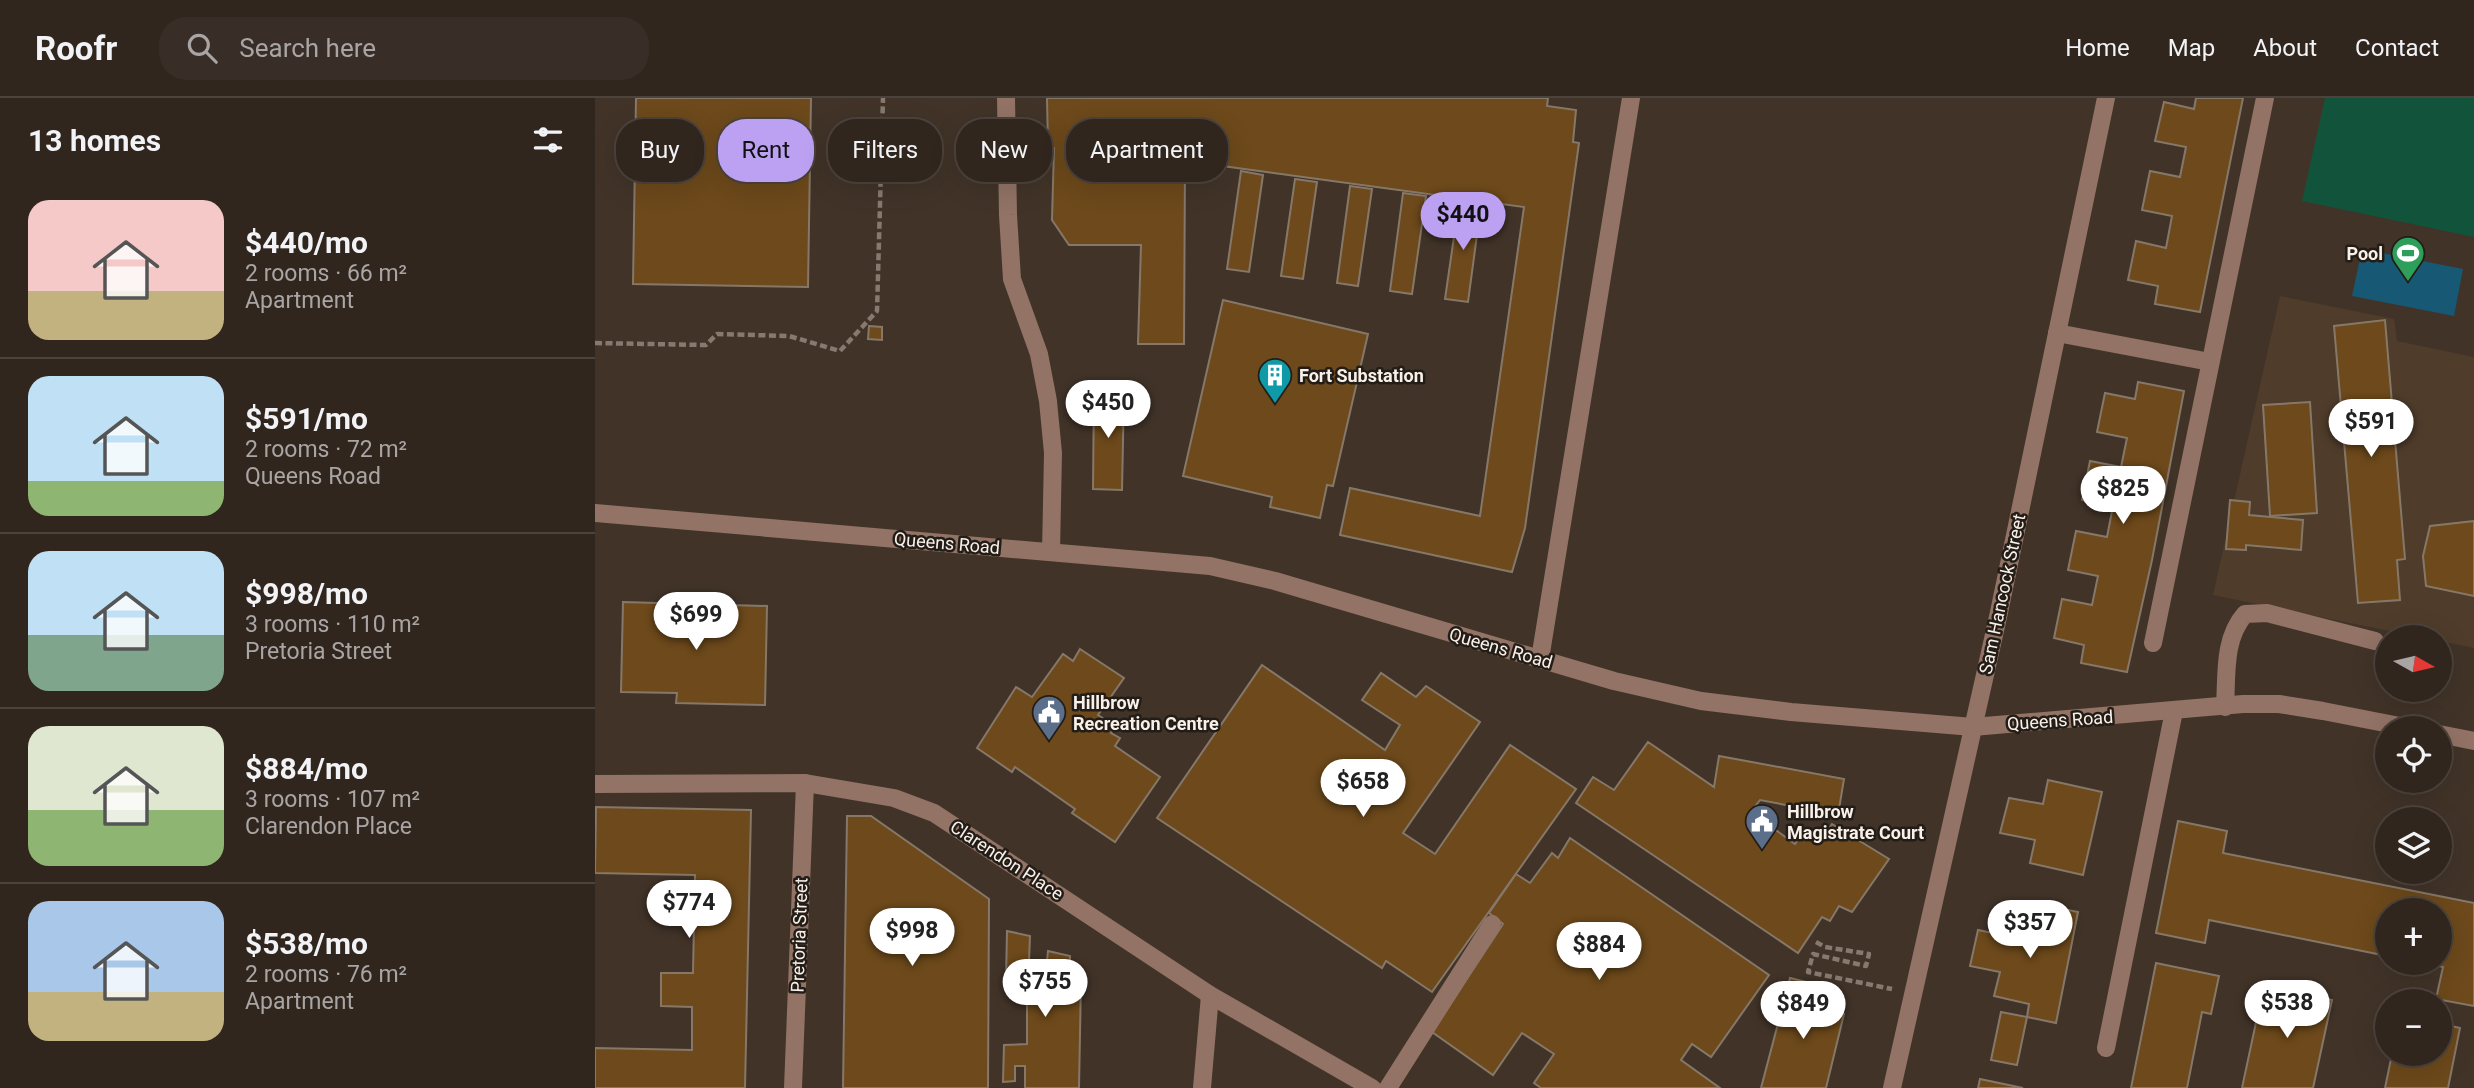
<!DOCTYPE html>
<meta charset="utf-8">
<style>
body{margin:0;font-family:Roboto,sans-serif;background:#392e27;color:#f1f3f6;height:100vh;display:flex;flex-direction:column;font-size:26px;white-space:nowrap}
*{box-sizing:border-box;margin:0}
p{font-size:23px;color:#a8a5a4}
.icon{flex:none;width:38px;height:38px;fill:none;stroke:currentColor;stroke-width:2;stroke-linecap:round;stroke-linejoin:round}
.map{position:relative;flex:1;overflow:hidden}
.side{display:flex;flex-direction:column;background:#31261e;width:595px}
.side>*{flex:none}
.hud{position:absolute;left:21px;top:21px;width:665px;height:63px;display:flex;gap:14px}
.needle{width:46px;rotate:98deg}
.controls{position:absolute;left:1780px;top:527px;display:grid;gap:14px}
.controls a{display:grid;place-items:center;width:77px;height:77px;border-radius:50%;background:#31261e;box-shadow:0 7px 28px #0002,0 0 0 2px #4c433c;font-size:35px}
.price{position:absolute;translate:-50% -60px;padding:0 16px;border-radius:24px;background:#fff;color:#222;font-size:23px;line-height:46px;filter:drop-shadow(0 2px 4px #0008)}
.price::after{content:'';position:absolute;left:50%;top:42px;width:21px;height:16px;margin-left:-10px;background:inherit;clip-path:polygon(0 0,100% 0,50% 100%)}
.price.selected{background:#bca0f2;color:#111}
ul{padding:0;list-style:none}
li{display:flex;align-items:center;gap:21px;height:175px;padding:0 28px}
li+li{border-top:2px solid #4c433c}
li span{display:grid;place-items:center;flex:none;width:196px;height:140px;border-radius:21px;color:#555}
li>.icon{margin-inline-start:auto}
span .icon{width:84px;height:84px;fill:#fffc;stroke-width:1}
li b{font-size:30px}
h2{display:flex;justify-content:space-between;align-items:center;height:84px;padding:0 28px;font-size:30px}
.pill{padding:0 24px;border-radius:28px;background:#31261e;box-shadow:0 7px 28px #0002,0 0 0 2px #4c433c;font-size:24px;line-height:63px}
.pill.selected{background:#bca0f2;color:#111}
header{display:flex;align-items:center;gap:42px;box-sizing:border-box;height:98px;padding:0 35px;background:#31261e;border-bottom:2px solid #4c433c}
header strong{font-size:33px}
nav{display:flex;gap:38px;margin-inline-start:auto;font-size:24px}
.search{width:490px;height:63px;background:#392e27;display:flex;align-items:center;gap:18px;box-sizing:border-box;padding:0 24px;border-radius:28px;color:#a8a5a4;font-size:26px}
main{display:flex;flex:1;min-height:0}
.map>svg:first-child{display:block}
</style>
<header>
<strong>Roofr</strong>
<div class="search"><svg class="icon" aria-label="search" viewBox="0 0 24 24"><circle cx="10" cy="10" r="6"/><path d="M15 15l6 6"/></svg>Search here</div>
<nav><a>Home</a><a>Map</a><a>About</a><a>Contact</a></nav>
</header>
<main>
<section class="side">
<h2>13 homes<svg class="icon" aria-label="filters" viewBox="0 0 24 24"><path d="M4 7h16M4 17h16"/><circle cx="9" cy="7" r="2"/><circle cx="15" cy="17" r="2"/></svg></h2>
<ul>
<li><span style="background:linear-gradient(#f6c9c9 65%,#c2b280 0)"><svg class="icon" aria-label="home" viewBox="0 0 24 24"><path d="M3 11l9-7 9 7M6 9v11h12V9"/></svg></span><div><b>$440/mo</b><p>2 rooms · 66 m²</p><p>Apartment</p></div></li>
<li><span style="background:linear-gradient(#bfe0f5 75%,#8fb573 0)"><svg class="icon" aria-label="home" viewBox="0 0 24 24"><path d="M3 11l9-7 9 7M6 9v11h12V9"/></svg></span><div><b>$591/mo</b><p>2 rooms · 72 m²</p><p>Queens Road</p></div></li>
<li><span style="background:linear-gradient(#bfe0f5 60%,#7fa58c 0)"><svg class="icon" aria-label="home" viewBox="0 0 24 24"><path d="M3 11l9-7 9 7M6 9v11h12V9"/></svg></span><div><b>$998/mo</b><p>3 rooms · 110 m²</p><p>Pretoria Street</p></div></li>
<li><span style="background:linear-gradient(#dfe7d0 60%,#8fb573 0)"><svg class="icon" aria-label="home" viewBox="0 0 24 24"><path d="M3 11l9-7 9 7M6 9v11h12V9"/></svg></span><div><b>$884/mo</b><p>3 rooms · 107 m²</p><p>Clarendon Place</p></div></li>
<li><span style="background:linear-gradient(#a9c7e8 65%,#c2b280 0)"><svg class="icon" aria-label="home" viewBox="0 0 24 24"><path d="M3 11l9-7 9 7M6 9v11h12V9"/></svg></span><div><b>$538/mo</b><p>2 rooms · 76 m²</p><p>Apartment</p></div></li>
</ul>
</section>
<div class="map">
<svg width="1879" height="990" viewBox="0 0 1879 990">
<rect width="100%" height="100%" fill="#413328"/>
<polygon fill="#4f3c2b" points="1685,198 1799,221 1802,243 1879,259 1879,550 1845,543 1844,539 1824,539 1618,497"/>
<polygon fill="#12543b" points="1730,0 1879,0 1879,139 1707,103"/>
<polygon fill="#175875" points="1767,151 1868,171 1859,218 1757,198"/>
<g fill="#6d491b" stroke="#867869" stroke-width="2">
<polygon points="41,0 216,0 213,189 38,186"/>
<polygon points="452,0 953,0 952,8 981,12 978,44 984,45 930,430 917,474 745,437 755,390 885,418 929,109 590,63 589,246 543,246 546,147 474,147 457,122 459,50 453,49"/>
<polygon points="1601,0 1648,0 1605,214 1560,206 1563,188 1533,182 1541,143 1571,150 1577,118 1547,112 1555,73 1585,79 1591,49 1560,43 1569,4 1599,11"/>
<polygon points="646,73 668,77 654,174 632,171"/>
<polygon points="700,81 722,84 708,181 686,178"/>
<polygon points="755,88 777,91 763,188 742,185"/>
<polygon points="808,95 831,98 817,196 795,193"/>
<polygon points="864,104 886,107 873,204 850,201"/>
<polygon points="628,202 773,236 738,388 732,387 725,420 675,409 677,399 588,378"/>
<polygon points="1790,222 1810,461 1802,462 1805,502 1763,505 1739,228"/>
<polygon points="274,228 287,229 287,242 273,241"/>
<polygon points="1543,284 1589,293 1557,462 1532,574 1486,565 1489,547 1459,540 1467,501 1497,507 1503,478 1473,472 1481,433 1512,439 1518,408 1487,402 1495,363 1526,369 1532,340 1502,334 1510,295 1540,301"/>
<polygon points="499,292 529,293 527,392 498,391"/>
<polygon points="1715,304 1722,415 1675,418 1668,307"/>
<polygon points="1635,402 1655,404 1654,417 1708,422 1706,452 1651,447 1651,452 1631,451"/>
<polygon points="1879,423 1879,498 1831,488 1828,458 1835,428"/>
<polygon points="28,504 172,508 170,607 81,605 82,595 26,594"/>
<polygon points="485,551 529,580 503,617 520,628 516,635 525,640 520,648 565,679 520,744 477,715 480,711 420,669 417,674 382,650 421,589 437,599 468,556 478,563"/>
<polygon points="667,567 790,652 805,627 767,602 786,575 821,599 831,588 885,624 808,735 840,756 915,647 981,691 837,894 791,863 787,870 562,720"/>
<polygon points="1053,644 1119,689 1124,658 1249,681 1243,717 1165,702 1156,714 1200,746 1209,732 1226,743 1237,726 1294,761 1257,814 1244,808 1235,823 1227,819 1203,855 981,705 998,679 1019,692"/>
<polygon points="1453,682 1507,694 1488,777 1435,765 1440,742 1405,735 1414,700 1448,706"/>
<polygon points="1,709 156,712 150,990 0,990 0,950 97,952 97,909 66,908 66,875 98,875 100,777 0,775"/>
<polygon points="252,718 276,718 394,801 393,990 248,990"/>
<polygon points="1583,723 1632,733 1628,755 1879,805 1879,908 1841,901 1848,869 1825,864 1844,864 1844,812 1792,812 1792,858 1614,822 1610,845 1561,835"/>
<polygon points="975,740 1174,877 1116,959 1097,946 1086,962 1125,990 946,990 939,985 959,956 927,935 898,977 837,934 908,826 894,815 921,776 935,785 957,755 963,760"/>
<polygon points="1454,808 1483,814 1461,925 1432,919 1434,906 1399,898 1405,874 1375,868 1383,832 1412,838 1417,814 1451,821"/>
<polygon points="412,833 435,838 434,863 452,862 453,853 475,858 475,882 486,881 484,990 430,990 430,968 420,968 420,983 408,984 409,947 432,946 432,880 411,882"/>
<polygon points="1561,865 1624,878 1616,916 1607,914 1592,990 1536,990"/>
<polygon points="1195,880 1224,887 1220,910 1249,916 1231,990 1166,990"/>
<polygon points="1669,887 1737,902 1718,990 1647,990"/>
<polygon points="1406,914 1432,919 1422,967 1396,962"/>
<polygon points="1844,925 1865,930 1853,990 1790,990 1797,956 1844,956"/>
<polygon points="1385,981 1428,990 1383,990"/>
</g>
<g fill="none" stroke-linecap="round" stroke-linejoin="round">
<g stroke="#867a70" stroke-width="4.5" stroke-dasharray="7 3.5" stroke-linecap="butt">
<polyline points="0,245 111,247 122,236 194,238 245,253 282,213 288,0"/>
<polyline points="1221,844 1230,849 1274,856 1271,868 1218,856 1213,874 1297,891"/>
</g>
<g stroke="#927366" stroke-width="18">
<polyline points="411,0 413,117 417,181 444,256 453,303 458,355 456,454"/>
<polyline points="1462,235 1615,264"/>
<polyline points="0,415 615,468 680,483 1019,583 1106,603 1196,614 1378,629 1648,606 1684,606 1728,613 1815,630"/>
<polyline points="1558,545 1670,0"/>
<polyline points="945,561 1036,0"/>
<path d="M1630 609C1632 577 1628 541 1650 516L1672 515 1780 543"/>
<polyline points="1844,636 1879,643"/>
<polyline points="0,686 210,685 299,700 339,715 615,897 777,990"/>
<polyline points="1511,950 1579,613"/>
<polyline points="198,990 210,685"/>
<polyline points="607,990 615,897"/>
<polyline points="793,990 897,826"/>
<polyline points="1297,990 1403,519 1511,0"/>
</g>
</g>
<defs>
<symbol id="stadium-pin" viewBox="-11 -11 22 30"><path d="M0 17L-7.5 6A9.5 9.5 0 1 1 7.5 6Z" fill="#2e9e5b" stroke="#231d17"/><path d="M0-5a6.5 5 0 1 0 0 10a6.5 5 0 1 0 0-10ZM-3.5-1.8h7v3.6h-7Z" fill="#fff"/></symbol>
<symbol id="building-pin" viewBox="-11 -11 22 30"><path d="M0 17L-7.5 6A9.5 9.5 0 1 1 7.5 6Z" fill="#0f9aa8" stroke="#231d17"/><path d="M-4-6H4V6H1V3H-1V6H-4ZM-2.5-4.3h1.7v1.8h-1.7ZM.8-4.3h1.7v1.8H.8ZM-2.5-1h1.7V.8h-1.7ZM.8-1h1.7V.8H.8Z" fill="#fff"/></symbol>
<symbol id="civic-pin" viewBox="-11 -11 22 30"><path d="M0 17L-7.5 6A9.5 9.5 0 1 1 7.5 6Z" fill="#5c6f8a" stroke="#231d17"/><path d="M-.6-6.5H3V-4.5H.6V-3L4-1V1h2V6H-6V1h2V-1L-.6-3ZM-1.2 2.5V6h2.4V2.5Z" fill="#fff"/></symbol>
</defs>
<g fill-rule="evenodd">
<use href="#stadium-pin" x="1794" y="136" width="38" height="52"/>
<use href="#building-pin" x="661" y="258" width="38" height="52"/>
<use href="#civic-pin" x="435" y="595" width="38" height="52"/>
<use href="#civic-pin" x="1148" y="704" width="38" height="52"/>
</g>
<g text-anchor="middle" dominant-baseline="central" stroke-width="5" stroke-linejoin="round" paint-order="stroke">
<g font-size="18" font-weight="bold" fill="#f9f0e9" stroke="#231d17" text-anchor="start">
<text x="1788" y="155" text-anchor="end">Pool</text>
<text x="704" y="277">Fort Substation</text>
<text x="478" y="604">Hillbrow<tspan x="478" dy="21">Recreation Centre</tspan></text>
<text x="1192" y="713">Hillbrow<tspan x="1192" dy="21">Magistrate Court</tspan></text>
</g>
<g font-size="18" fill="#f9f0e9" stroke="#231d17">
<text transform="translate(352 445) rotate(5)">Queens Road</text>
<text transform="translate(1407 496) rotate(-78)">Sam Hancock Street</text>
<text transform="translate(906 550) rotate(16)">Queens Road</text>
<text transform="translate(1465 622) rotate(-4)">Queens Road</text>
<text transform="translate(412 762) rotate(33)">Clarendon Place</text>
<text transform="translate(204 837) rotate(-88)">Pretoria Street</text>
</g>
</g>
</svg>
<div class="controls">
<a><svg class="needle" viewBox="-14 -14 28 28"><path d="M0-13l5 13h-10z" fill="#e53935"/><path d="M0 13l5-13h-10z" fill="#a8a5a4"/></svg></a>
<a><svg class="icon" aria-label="locate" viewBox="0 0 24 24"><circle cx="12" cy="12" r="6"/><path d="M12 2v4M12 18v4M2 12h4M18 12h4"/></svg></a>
<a><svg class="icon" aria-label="layers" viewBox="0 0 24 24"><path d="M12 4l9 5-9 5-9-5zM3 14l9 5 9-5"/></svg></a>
<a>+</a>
<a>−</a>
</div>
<b class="price selected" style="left:868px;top:154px">$440</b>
<b class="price" style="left:513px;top:342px">$450</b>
<b class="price" style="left:1776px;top:361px">$591</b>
<b class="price" style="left:1528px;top:428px">$825</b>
<b class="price" style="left:101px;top:554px">$699</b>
<b class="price" style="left:768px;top:721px">$658</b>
<b class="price" style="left:94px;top:842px">$774</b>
<b class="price" style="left:1435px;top:862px">$357</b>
<b class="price" style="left:317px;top:870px">$998</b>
<b class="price" style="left:1004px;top:884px">$884</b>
<b class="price" style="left:450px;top:921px">$755</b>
<b class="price" style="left:1692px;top:942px">$538</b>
<b class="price" style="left:1208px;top:943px">$849</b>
<div class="hud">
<a class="pill">Buy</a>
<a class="pill selected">Rent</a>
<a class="pill">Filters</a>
<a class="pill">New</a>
<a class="pill">Apartment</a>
</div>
</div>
</main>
